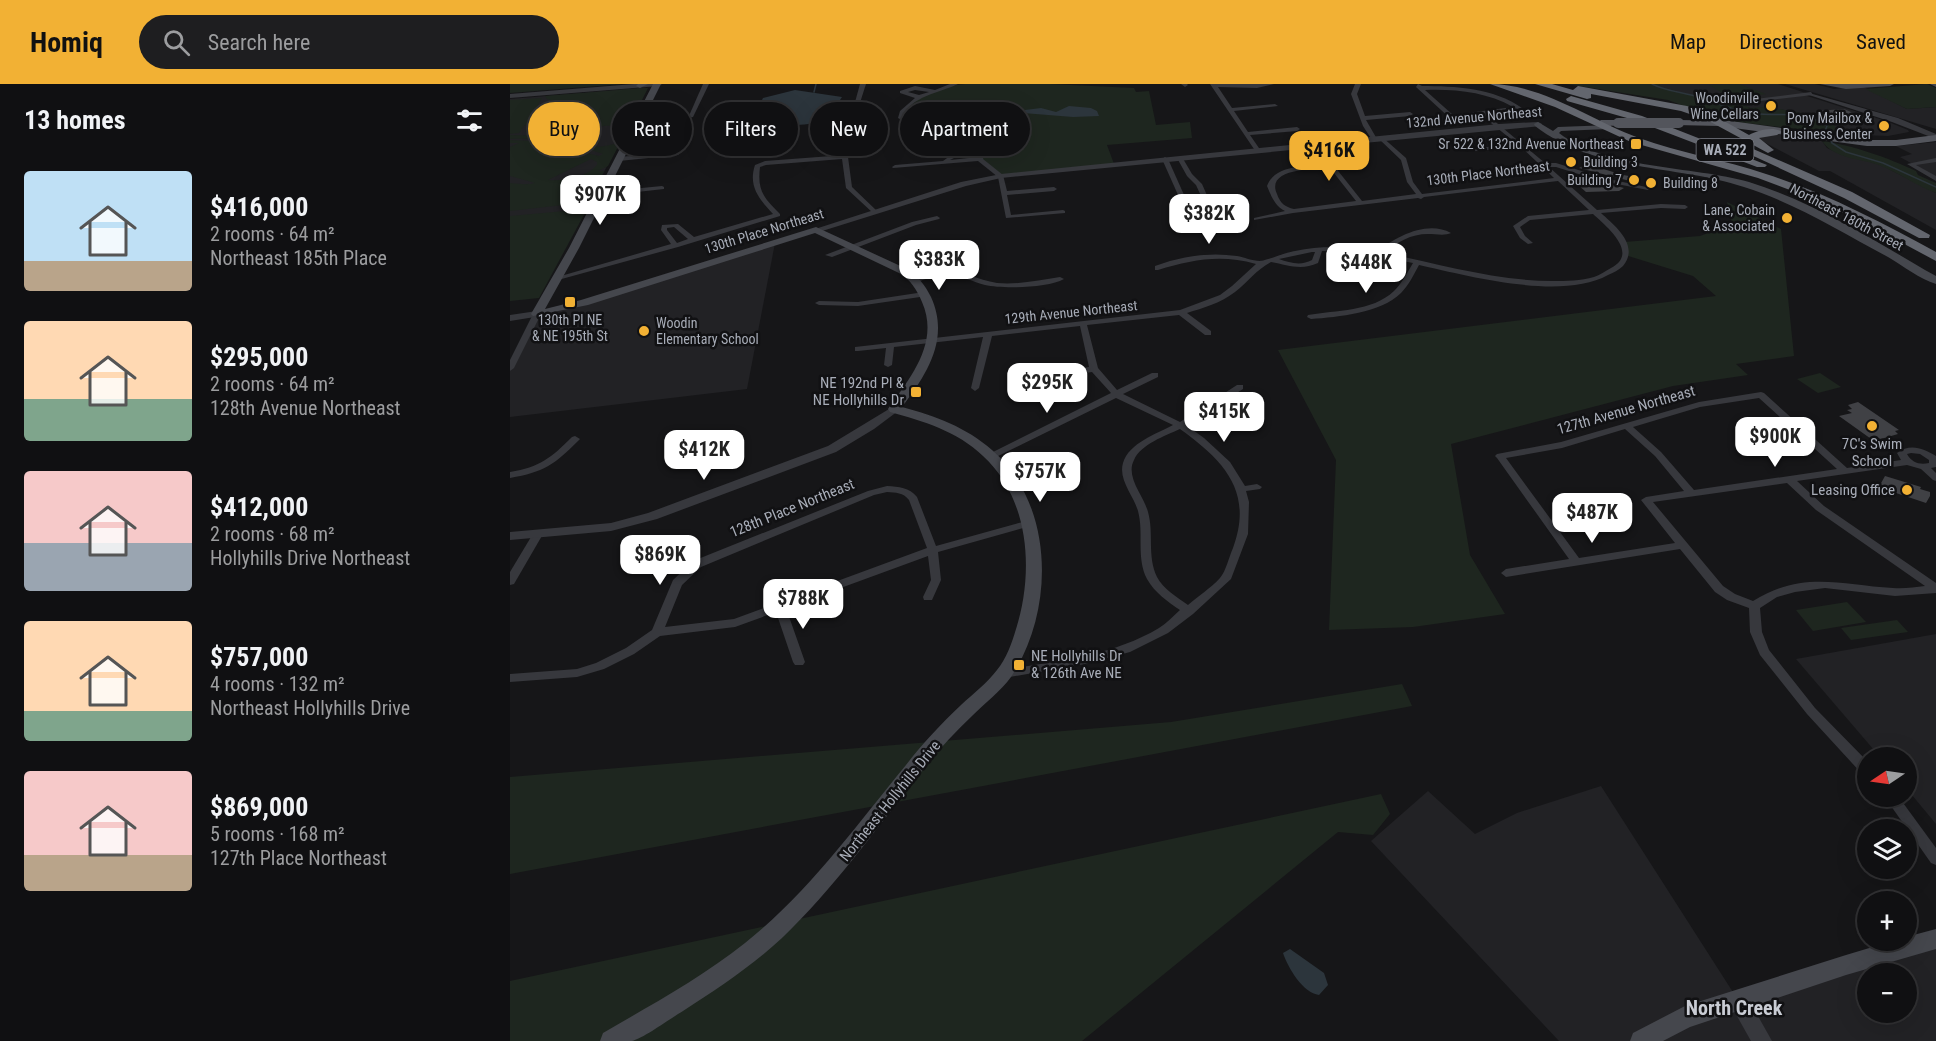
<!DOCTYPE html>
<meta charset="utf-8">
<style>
body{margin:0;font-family:"Roboto Condensed",sans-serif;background:#1e1e20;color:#f1f3f6;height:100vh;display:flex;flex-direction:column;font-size:22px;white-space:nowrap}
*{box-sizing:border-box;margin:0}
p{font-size:20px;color:#9c9d9f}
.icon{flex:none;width:33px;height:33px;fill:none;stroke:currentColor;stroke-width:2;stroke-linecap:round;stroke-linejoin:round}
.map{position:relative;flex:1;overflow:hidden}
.panel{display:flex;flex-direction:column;background:#101012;width:510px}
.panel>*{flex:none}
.hud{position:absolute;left:18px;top:18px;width:570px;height:54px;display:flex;gap:12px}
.needle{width:39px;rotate:257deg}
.tools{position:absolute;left:1347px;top:663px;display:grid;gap:12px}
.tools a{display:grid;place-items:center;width:60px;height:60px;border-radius:50%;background:#101012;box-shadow:0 6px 24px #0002,0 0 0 2px #303032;font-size:30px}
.price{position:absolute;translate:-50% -51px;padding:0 14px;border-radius:12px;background:#fff;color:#222;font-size:20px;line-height:39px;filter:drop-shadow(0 2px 3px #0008)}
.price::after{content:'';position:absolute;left:50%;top:36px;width:18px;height:14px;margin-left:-9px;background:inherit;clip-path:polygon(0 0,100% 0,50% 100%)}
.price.selected{background:#f2b134;color:#111}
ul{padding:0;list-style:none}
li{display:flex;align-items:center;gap:18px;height:150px;padding:0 24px}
li span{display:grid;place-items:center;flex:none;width:168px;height:120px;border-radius:6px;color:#555}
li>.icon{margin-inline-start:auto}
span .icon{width:72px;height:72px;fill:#fffc;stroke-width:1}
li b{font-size:26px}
h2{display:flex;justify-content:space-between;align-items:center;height:72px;padding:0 24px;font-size:26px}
.chip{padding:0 21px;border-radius:27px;background:#101012;box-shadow:0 6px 24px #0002,0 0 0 2px #303032;font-size:21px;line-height:54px}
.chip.selected{background:#f2b134;color:#111}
header{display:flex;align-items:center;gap:36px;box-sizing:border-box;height:84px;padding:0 30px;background:#f2b134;color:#111}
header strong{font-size:28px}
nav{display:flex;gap:33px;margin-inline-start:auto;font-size:21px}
.search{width:420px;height:54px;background:#1e1e20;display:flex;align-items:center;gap:15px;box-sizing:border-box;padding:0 21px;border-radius:33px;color:#9c9d9f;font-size:22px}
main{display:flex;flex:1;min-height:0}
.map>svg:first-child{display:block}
</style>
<header>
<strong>Homiq</strong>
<div class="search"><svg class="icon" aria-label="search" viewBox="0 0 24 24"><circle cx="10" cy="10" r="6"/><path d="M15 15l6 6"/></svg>Search here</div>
<nav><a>Map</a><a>Directions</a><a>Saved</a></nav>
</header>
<main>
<section class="panel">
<h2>13 homes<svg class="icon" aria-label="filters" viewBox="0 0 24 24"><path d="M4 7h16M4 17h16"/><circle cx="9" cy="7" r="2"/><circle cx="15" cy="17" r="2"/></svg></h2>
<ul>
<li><span style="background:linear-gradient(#bfe0f5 75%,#b9a48a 0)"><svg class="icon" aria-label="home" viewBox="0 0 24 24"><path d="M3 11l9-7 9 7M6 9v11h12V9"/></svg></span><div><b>$416,000</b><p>2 rooms · 64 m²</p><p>Northeast 185th Place</p></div></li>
<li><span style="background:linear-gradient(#ffd9b3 65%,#7fa58c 0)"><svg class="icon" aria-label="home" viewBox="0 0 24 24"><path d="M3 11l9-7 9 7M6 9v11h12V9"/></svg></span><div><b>$295,000</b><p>2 rooms · 64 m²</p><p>128th Avenue Northeast</p></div></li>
<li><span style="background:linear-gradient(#f6c9c9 60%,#9aa5b1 0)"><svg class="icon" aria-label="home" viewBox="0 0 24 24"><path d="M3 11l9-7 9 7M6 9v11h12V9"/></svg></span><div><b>$412,000</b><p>2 rooms · 68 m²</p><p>Hollyhills Drive Northeast</p></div></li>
<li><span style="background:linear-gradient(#ffd9b3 75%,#7fa58c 0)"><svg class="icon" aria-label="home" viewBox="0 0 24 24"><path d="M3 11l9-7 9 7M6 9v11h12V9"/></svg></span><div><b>$757,000</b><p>4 rooms · 132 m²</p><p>Northeast Hollyhills Drive</p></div></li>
<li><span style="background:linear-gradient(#f6c9c9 70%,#b9a48a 0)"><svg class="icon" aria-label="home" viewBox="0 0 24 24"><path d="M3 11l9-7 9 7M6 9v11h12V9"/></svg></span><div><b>$869,000</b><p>5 rooms · 168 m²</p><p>127th Place Northeast</p></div></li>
</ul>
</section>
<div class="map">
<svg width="1426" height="957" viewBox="0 0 1426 957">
<rect width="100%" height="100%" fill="#161618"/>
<g fill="#222225" fill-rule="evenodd">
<polygon points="1149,0 1268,0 1299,10 1294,11 1376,37 1398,46 1399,48 1378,52 1328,50 1323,39 1270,25 1240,24 1195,11 1181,11 1150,3"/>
<polygon points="1275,0 1305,0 1324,5 1352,2 1397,25 1426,23 1426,45"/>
<polygon points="133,4 137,5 80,115 76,129 0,138 0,15"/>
<polygon points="1265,50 1312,57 1317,64 1328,69 1371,81 1426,109 1426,146 1320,87 1309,87 1248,55 1248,53"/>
<polygon points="1426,58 1426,93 1390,73 1402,70 1386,62"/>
<polygon points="265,159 237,305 0,333 0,287 27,230"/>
<polygon points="1426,550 1426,740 1397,705 1396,674 1370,673 1286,575"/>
<path d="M1091 702 1228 916 1426 856V957H1049L861 757 918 707 965 750 1007 729ZM1358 890H1396V928H1358Z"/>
</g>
<g fill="#1e261f" fill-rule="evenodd">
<polygon points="0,0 113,0 0,9"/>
<path d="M455 0H540L624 4 626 8 639 7 646 41 680 38 682 54 597 61 604 80 490 92 472 78 475 61 469 52 460 47 394 37 392 28C408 12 431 2 455 0Z"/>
<polygon points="1056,0 1149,0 1151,3 1181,11 1195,11 1207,17 1227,18 1240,24 1254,23 1259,26 1270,25 1297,30 1324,39 1328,50 1212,36 1158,16"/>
<polygon points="1229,0 1256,10 1223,15 1199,1"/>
<polygon points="1417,0 1426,4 1426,23 1397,25 1355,5"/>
<polygon points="133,4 138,4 120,40 15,48 20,39 14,42 9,49 0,50 0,16 32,14 24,27 31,27 41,16 37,15 35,12"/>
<path d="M81 46 76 54 61 56 89 63 110 59 98 82 88 87H94L80 118 0 127V99C8 100 19 101 25 99L0 92V63L9 59H0V56L23 57 89 72 93 70C68 61 28 53 0 55V51L39 52 41 49ZM81 75 87 78V81C76 94 54 97 38 96Z"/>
<path d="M1312 57C1342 61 1379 74 1406 87L1408 91 1426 99V109C1406 102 1390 89 1371 82 1352 74 1325 76 1312 57Z"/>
<polygon points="1217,118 1271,145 1284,272 1226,280 1238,291 1163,302 941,360 960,471 995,530 903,543 819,546 826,376 768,266 1206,212 1183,192 1115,171 1114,158 1190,152 1222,140"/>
<polygon points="77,125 29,214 0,217 0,132"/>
<polygon points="1310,289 1331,303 1308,309 1287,295"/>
<polygon points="1337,518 1356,538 1303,547 1286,526"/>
<polygon points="1387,536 1398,548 1341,556 1331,544"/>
<polygon points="892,600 902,622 0,790 0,693 661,638"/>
<polygon points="871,710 880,730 863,751 828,748 572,957 0,957 0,897"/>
</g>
<g fill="#2c353c">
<path d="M285 6 332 13 330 16 315 21V27L331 29C321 42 270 43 254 39L253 37 265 33 264 23 250 20 253 14Z"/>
<polygon points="559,22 581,24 587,27 589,32 563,33 513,29 515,26 531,24 546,28"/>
<path d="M780 865 814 889 818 901 809 911C793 909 778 884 773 869Z"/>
</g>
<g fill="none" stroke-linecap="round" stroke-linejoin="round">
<g stroke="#2c353c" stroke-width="1.5">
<path d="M1142 0C1158 8 1174 8 1191 14 1210 20 1229 29 1250 30 1276 32 1293 26 1317 42L1315 47 1322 59 1336 68 1373 79 1426 103"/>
<polyline points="304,8 306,0"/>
</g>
</g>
<g fill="#404145">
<polygon points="1334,25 1350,32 1319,35 1306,27"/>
<polygon points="1077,80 1113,91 1125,93 1120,97 1069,84"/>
<polygon points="1059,91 1059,90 1114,104 1109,107 1076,108 1067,100 1073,96 1057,92"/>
<polygon points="1348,318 1389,346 1385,347 1388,350 1364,357 1329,332 1342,329 1337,326 1342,325 1338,321"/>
<polygon points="1375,392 1411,403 1410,405 1420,408 1420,412 1416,419 1386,409 1370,401"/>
</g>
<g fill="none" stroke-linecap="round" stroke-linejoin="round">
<g fill="#37383d" fill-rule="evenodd">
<polygon points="193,0 199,0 183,33 178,34"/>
<polygon points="350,0 356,0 347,28 342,29"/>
<path d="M440 0H448C432 8 398 13 394 33 422 46 458 33 478 61L473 75 493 91 497 107 544 103 547 105 544 107 497 111 501 131 553 126 555 127V129L496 134 488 93 468 77 383 84 382 83 385 81 433 77 444 69 470 66 472 61C453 34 413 51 388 34L390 27 405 14 390 9V7L405 2 425 6ZM405 6 419 8 409 11 398 8ZM469 69 468 73 440 76 448 72Z"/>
<polygon points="671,0 677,0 678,1 675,3"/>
<polygon points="700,0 764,0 747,4 708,3 722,24 765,20 768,22 724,27 738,48 787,43 790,45 787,47 740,51 751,67 746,68"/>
<polygon points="845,0 851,0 847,10 855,32 900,28 903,30 900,32 856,36 867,55 862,56 853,42 841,10"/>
<path d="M908 0 912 2C945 2 984 4 1012 24L976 30 1035 79H1046L1094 94 1141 104 1138 106 1091 97 1046 83H1039L1087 126 1151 120 1175 121 1178 123 1175 125 1151 124 1091 129C1105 142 1130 161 1113 182 1109 186 1103 189 1098 191 1051 217 959 192 909 181 904 190 899 201 891 209 871 229 828 233 801 235L797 233 798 231C826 226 862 228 884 207 892 199 897 189 903 179L846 168 812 167 808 179C791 187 778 181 761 178 746 186 738 198 725 208 711 219 693 224 677 229L701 247V251H695L669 231 577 241 588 284 607 306 642 289H648V293L613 310 670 338 727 301H733V305L676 341 694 354 720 378 735 402 747 400 752 403 750 405 736 407 739 418 738 450 721 495 683 530 658 549 620 568 575 580 494 594 490 593 488 590 490 587 494 586C547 577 602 572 649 544 657 539 663 532 670 526 658 518 645 509 637 495 626 474 634 449 628 427 624 412 608 396 613 379 619 359 646 350 663 341L606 314 480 376 475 373 477 371 601 309 582 288 530 296 526 293 530 290 579 283 570 242 482 252 469 304 465 307 461 304 473 253 384 263 382 281 378 283 374 281 376 264 348 267H345V263L670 226 710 211 722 202 746 180C710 170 682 176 648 186H645V182C672 172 699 168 727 172 734 173 742 177 750 177 755 177 777 168 785 167 813 161 839 162 867 168 886 152 918 136 941 149 935 152 926 150 918 150 901 150 887 158 874 169 930 180 986 197 1043 197 1056 197 1071 197 1084 193 1090 191 1095 187 1101 184 1130 169 1096 142 1083 130L1020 136 1010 143 1015 152 1023 159 1018 160 1010 154 1003 142 1018 132 1079 126 1048 97 914 113 911 115 908 114 783 129 744 136V134L775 127C765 122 761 112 757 102 765 80 798 82 818 81L803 61 806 59 852 117 906 110 897 98 891 76 869 55 868 54 871 52 896 74 903 98 912 110 1044 94 1011 63 965 67 964 66 967 64 1007 60 971 31 946 34 947 37H943L906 3ZM915 6C946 5 976 8 1003 23L943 31ZM820 84 846 117 784 125C775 123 770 119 767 110 755 84 805 85 820 84ZM802 168H805L802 176C791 182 780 179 769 175ZM670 345C713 376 744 407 723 464 719 473 716 487 710 494 701 504 688 512 678 521 667 513 653 505 647 493 637 472 644 449 638 428 634 412 615 393 624 376 631 360 655 352 670 345Z"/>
<polygon points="1301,8 1303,11 1224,20 1221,18"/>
<polygon points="166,68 169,70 168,71 109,77 106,75 109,73"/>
<path d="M335 71 338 73 342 103 367 127V129H363L336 104 332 75 256 81 250 83C247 107 254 114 270 130V132L168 163 48 196 44 194 161 160 151 146 152 141 168 140 184 153 263 130C249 115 238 102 245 81L255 77ZM164 143 178 155 167 159 157 146V144Z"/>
<polygon points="655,73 658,75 687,140 686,141 681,140 652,75"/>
<polygon points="668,73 672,73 682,90 692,100 707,134 706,135 701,134 686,101 677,92 667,74"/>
<polygon points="1426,74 1426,78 1406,81 1426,92 1426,97 1397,80"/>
<polygon points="152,102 154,103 154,105 91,112 88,110 91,108"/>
<polygon points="427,132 430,134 429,135 406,141 322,173 315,171 402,138"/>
<path d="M431 186C451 186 468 196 487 199 508 201 530 196 550 193L554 195C538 204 493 205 475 201 463 198 451 191 439 191 427 190 418 195 407 198L403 196 418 189Z"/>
<polygon points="414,208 418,210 417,212 348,222 309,221 305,219 309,217 348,218"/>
<polygon points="24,228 27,228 31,230 4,284 0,287 0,276"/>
<path d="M1251 308 1254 309 1337 384 1391 376 1387 369C1400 359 1413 364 1426 372V383L1421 384 1426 389V397L1423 396 1411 385 1397 381 1287 397 1314 422 1426 499V509L1385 512 1315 504 1285 508 1267 513 1250 524 1252 548 1259 566 1305 624 1358 678V692L1353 691 1297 630 1250 571 1240 548 1239 524 1217 516 1205 508 1170 465 996 493 991 489 996 485 1059 475 987 374 985 372 987 370 1051 358 1189 318ZM1249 314 1327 385 1184 406 1151 368 1123 343 1190 323ZM1115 345 1145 372 1174 407 1136 413 1131 416 1165 459 1069 474 996 374 1052 364ZM1401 369 1410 370 1419 376V379C1410 381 1402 379 1397 370ZM1277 399 1306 426 1415 502C1405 503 1394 505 1383 504 1330 501 1293 486 1243 517L1225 510 1213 502 1143 418Z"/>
<path d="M65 352 70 355 68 357C44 381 34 388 0 394V388C30 383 41 374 62 353Z"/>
<path d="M377 402C389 403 399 403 407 413L426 462 520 436 525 439 524 441 428 468 431 496 422 516H414L413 513 421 496 418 472 276 524 295 578 293 581H285L283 578 266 528 225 543 150 552 124 570 94 585 67 593 0 598V590L67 585 86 579 116 564 142 546 163 496 183 477 358 407ZM377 408C386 409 393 408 399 416L417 464 224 535 155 543 172 501 191 483 364 411Z"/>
<polygon points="28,447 33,450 4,500 0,501 0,488 24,448"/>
<polygon points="1374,712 1388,712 1426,764 1426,781 1421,779"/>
</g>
<g fill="#37383d" fill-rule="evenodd">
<polygon points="124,0 152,0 149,2 0,14 0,10"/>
<polygon points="1299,9 1388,34 1426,50 1426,55 1382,38 1299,11"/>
<polygon points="1028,38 1032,40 1031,42 491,94 456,102 309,148 302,146 451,98 491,90 989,40"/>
<polygon points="27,227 32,230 31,232 0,237 0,231"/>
<polygon points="384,322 388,323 388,327 364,345 326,368 147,435 101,447 0,456 0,448 101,439 138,429 318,362"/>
<polygon points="1228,906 1235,909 1262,957 1241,957 1218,916 1221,909"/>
</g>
<g fill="#45474d" fill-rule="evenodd">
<polygon points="128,0 138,0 130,4 126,2"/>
<path d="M143 0H151L69 164 35 225 71 216 306 143 397 185C408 192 415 201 421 213 440 255 417 290 392 323 425 332 456 343 482 366 545 421 545 527 501 593 491 607 474 620 462 632 442 651 424 671 407 693 364 748 323 805 272 854 242 882 207 905 173 927 161 934 134 954 122 957 112 957 99 957 90 957L93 949C141 921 191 894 235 859 298 809 345 743 396 681 413 659 431 640 451 621 463 610 477 599 487 586 496 575 502 559 506 545 524 488 520 415 473 372 447 347 413 337 380 328L378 325C400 294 430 259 412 218 407 206 401 196 389 189L305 149 78 221 23 232 21 230 59 164Z"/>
<polygon points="1310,0 1384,0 1380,2 1336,5"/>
<polygon points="1420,0 1426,0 1426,3"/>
<path d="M1028 38 1043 47 1048 43 1101 41V45H1098L1051 47 1049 49C1094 85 1183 82 1239 98 1301 117 1359 153 1415 186L1426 192V200C1410 195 1393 182 1378 173 1331 148 1285 119 1234 103 1164 80 1086 89 1025 42L1024 40Z"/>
<polygon points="1426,845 1426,865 1336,891 1180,943 1153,957 1120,957 1123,949 1175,922 1336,871 1386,856 1396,856 1396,853"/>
</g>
<g fill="#53555c" fill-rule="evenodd">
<polygon points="1091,36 1108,36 1112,39 1108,42 1088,41 1087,39"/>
<polygon points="1169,36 1221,37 1357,56 1386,56 1426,51 1426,57 1386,62 1357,62 1209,42 1166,41 1165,39"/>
</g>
<g fill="#63666e" fill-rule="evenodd">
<path d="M980 0C1032 0 1082 37 1129 54 1170 69 1215 76 1256 90 1316 109 1371 138 1426 168V177L1357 140 1293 111 1248 94 1121 58 1045 23Z"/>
<path d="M1025 0H1042L1063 6 1068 2 1177 22 1205 32 1239 51C1248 46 1264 42 1272 48L1267 51 1249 54 1264 66 1258 69 1197 36 1171 27 1081 10V14L1077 15Z"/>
<polygon points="1061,12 1132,32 1257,81 1255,83 1247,83 1124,36 1057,17 1056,15"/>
<polygon points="1241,64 1342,108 1420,151 1419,154 1409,154 1334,114 1237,69 1235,67"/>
</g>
<polyline stroke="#53555c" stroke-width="10" points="1108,39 1169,39"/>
</g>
<g fill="#f2b134" stroke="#111113" stroke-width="2">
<circle cx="1261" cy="22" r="6"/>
<circle cx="1374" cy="42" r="6"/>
<rect x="1120" y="54" width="12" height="12" rx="3"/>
<circle cx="1061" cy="78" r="6"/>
<circle cx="1124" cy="96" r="6"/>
<circle cx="1141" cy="99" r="6"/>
<circle cx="1277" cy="134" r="6"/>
<rect x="54" y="212" width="12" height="12" rx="3"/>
<circle cx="134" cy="247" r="6"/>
<rect x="400" y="302" width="12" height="12" rx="3"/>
<circle cx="1362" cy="342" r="6"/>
<circle cx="1397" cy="406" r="6"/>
<rect x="503" y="575" width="12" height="12" rx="3"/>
</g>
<g text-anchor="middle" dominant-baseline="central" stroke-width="5" stroke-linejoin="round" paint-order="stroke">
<g font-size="14" fill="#a8adb8" stroke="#111113" text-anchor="end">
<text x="1249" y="14">Woodinville<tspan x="1249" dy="16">Wine Cellars</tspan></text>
<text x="1362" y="34">Pony Mailbox &amp;<tspan x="1362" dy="16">Business Center</tspan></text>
<text x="1114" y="60">Sr 522 &amp; 132nd Avenue Northeast</text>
<text x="1073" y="78" text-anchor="start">Building 3</text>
<text x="1112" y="96">Building 7</text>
<text x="1153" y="99" text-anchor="start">Building 8</text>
<text x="1265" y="126">Lane, Cobain<tspan x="1265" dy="16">&amp; Associated</tspan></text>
<text x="60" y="236" text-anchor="middle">130th Pl NE<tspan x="60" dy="16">&amp; NE 195th St</tspan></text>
<text x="146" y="239" text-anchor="start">Woodin<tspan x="146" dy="16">Elementary School</tspan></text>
</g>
<g font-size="14" fill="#a8adb8" stroke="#111113">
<text transform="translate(964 33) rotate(-5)">132nd Avenue Northeast</text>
<text transform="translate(978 89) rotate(-7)">130th Place Northeast</text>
<text transform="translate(1337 133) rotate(28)">Northeast 180th Street</text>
<text transform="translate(254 147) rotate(-17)">130th Place Northeast</text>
<text transform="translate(561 228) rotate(-6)">129th Avenue Northeast</text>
</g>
<rect fill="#111113" stroke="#7b7e86" stroke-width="1.5" x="1186.5" y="55" width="57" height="22" rx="4.5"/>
<g font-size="14" font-weight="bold" fill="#a8adb8">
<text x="1215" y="66">WA 522</text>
</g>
<g font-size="15" fill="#a8adb8" stroke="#111113" text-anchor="end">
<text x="394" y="299">NE 192nd Pl &amp;<tspan x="394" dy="17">NE Hollyhills Dr</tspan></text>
<text x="1362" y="360" text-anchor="middle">7C's Swim<tspan x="1362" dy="17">School</tspan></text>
<text x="1385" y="406">Leasing Office</text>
<text x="521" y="572" text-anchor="start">NE Hollyhills Dr<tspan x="521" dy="17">&amp; 126th Ave NE</tspan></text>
</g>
<g font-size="15" fill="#a8adb8" stroke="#111113">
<text transform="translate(1116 326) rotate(-16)">127th Avenue Northeast</text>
<text transform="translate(282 424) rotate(-22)">128th Place Northeast</text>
<text transform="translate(380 717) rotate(-51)">Northeast Hollyhills Drive</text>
</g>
<g font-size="20" font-weight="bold" fill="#c9ccd4" stroke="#111113">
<text x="1224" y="924">North Creek</text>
</g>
</g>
</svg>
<div class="tools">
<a><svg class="needle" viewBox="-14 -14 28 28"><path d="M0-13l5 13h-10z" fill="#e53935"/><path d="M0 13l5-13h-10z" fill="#9c9d9f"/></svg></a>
<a><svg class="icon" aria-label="layers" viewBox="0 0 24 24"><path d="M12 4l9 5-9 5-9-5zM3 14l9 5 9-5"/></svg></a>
<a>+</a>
<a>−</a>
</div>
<b class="price selected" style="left:819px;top:98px">$416K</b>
<b class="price" style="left:90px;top:142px">$907K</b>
<b class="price" style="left:699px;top:161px">$382K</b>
<b class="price" style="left:429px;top:207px">$383K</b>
<b class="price" style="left:856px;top:210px">$448K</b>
<b class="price" style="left:537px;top:330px">$295K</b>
<b class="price" style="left:714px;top:359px">$415K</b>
<b class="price" style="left:1265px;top:384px">$900K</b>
<b class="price" style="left:194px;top:397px">$412K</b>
<b class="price" style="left:530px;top:419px">$757K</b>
<b class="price" style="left:1082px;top:460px">$487K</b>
<b class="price" style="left:150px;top:502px">$869K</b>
<b class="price" style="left:293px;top:546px">$788K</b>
<div class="hud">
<a class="chip selected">Buy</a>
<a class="chip">Rent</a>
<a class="chip">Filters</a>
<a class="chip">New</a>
<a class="chip">Apartment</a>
</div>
</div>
</main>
